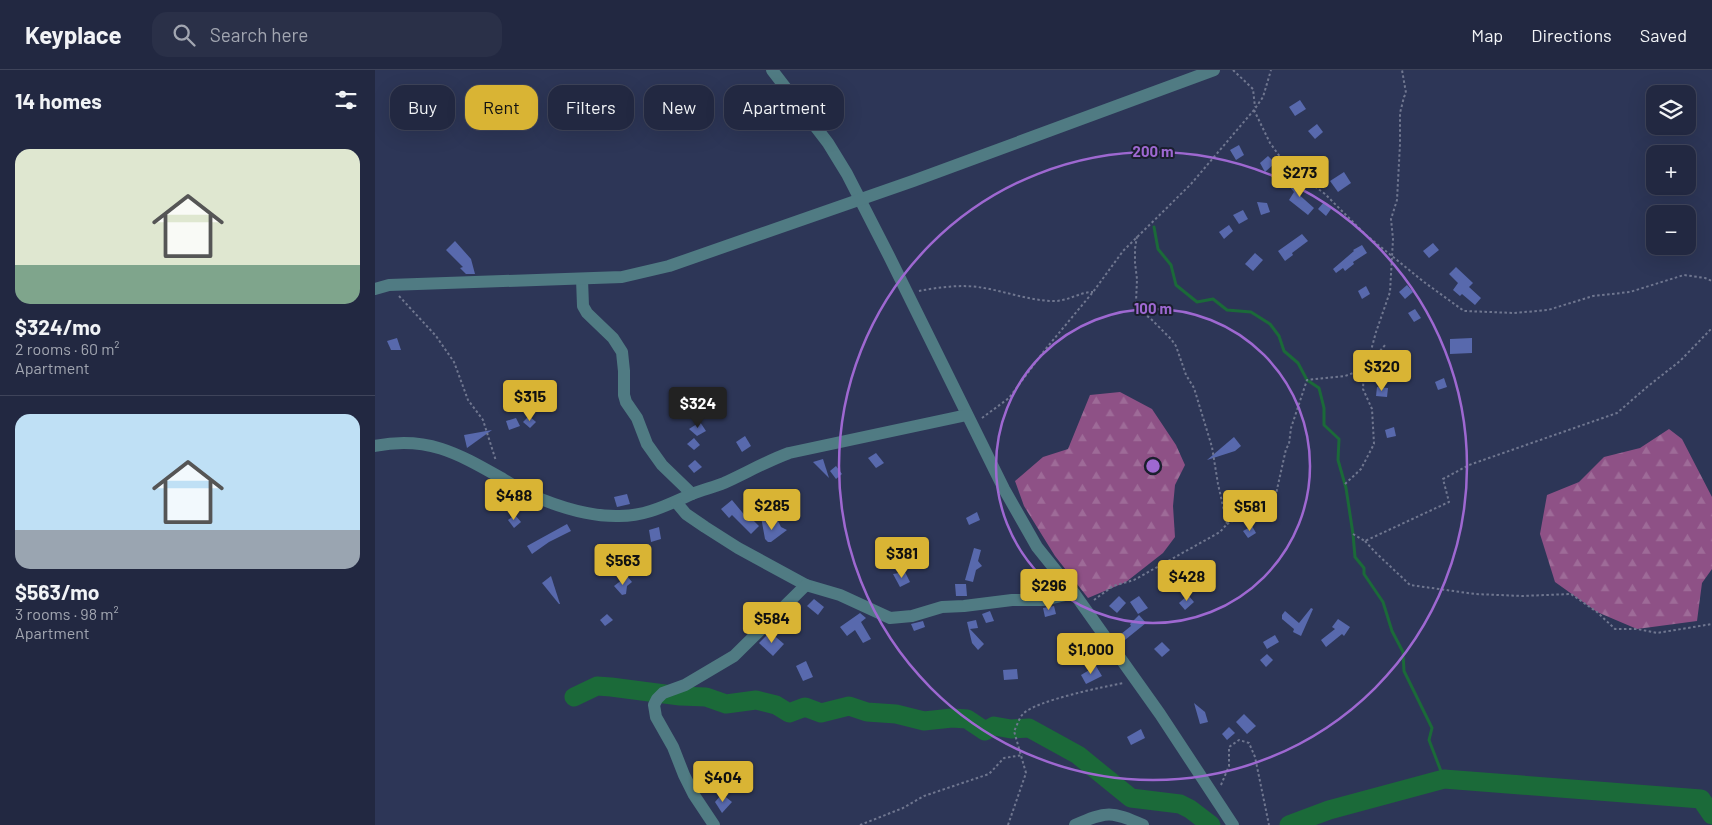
<!DOCTYPE html>
<meta charset="utf-8">
<style>
body{margin:0;font-family:Barlow,sans-serif;background:#2a3048;color:#f1f3f6;height:100vh;display:flex;flex-direction:column;font-size:19px;white-space:nowrap}
*{box-sizing:border-box;margin:0}
p{font-size:16px;color:#a2a6b1}
.icon{flex:none;width:28px;height:28px;fill:none;stroke:currentColor;stroke-width:2;stroke-linecap:round;stroke-linejoin:round}
.map{position:relative;flex:1;overflow:hidden}
.sheet{display:flex;flex-direction:column;background:#222841;width:375px}
.sheet>*{flex:none}
.banner{position:absolute;left:15px;top:15px;width:475px;height:45px;display:flex;gap:10px}
.fabs{position:absolute;left:1271px;top:15px;display:grid;gap:10px}
.fabs a{display:grid;place-items:center;width:50px;height:50px;border-radius:10px;background:#222841;box-shadow:0 5px 20px #0002,0 0 0 1px #3f445a;font-size:25px}
.price{position:absolute;translate:-50% -42px;padding:0 11px;border-radius:5px;background:#d9b434;color:#111;font-size:16px;line-height:32px;filter:drop-shadow(0 1px 2px #0008)}
.price::after{content:'';position:absolute;left:50%;top:30px;width:15px;height:11px;margin-left:-8px;background:inherit;clip-path:polygon(0 0,100% 0,50% 100%)}
.price.selected{background:#222;color:#fff}
ul{padding:0;list-style:none}
li{display:grid;align-content:center;gap:10px;height:265px;padding:0 15px}
li+li{border-top:1px solid #3f445a}
li span{display:grid;place-items:center;height:155px;border-radius:15px;color:#555}
li>.icon{margin-inline-start:auto}
span .icon{width:90px;height:90px;fill:#fffc;stroke-width:1}
li b{font-size:21px}
h2{display:flex;justify-content:space-between;align-items:center;height:60px;padding:0 15px;font-size:21px}
.tag{padding:0 18px;border-radius:15px;background:#222841;box-shadow:0 5px 20px #0002,0 0 0 1px #3f445a;font-size:18px;line-height:45px}
.tag.selected{background:#d9b434;color:#111}
header{display:flex;align-items:center;gap:30px;box-sizing:border-box;height:70px;padding:0 25px;background:#222841;border-bottom:1px solid #3f445a}
header strong{font-size:24px}
nav{display:flex;gap:28px;margin-inline-start:auto;font-size:18px}
.search{width:350px;height:45px;background:#2a3048;display:flex;align-items:center;gap:12px;box-sizing:border-box;padding:0 18px;border-radius:15px;color:#a2a6b1;font-size:19px}
main{display:flex;flex:1;min-height:0}
.map>svg:first-child{display:block}
</style>
<header>
<strong>Keyplace</strong>
<div class="search"><svg class="icon" aria-label="search" viewBox="0 0 24 24"><circle cx="10" cy="10" r="6"/><path d="M15 15l6 6"/></svg>Search here</div>
<nav><a>Map</a><a>Directions</a><a>Saved</a></nav>
</header>
<main>
<section class="sheet">
<h2>14 homes<svg class="icon" aria-label="filters" viewBox="0 0 24 24"><path d="M4 7h16M4 17h16"/><circle cx="9" cy="7" r="2"/><circle cx="15" cy="17" r="2"/></svg></h2>
<ul>
<li><span style="background:linear-gradient(#dfe7d0 75%,#7fa58c 0)"><svg class="icon" aria-label="home" viewBox="0 0 24 24"><path d="M3 11l9-7 9 7M6 9v11h12V9"/></svg></span><div><b>$324/mo</b><p>2 rooms · 60 m²</p><p>Apartment</p></div></li>
<li><span style="background:linear-gradient(#bfe0f5 75%,#9aa5b1 0)"><svg class="icon" aria-label="home" viewBox="0 0 24 24"><path d="M3 11l9-7 9 7M6 9v11h12V9"/></svg></span><div><b>$563/mo</b><p>3 rooms · 98 m²</p><p>Apartment</p></div></li>
</ul>
</section>
<div class="map">
<svg width="1337" height="755" viewBox="0 0 1337 755">
<defs>
<pattern id="forest-firs" width="22" height="20" patternUnits="userSpaceOnUse" patternTransform="scale(1.25)"><rect width="22" height="20" fill="#8e5186"/><path d="M5 1l3.5 6h-7zM16 11l3.5 6h-7z" fill="#9e6b98"/></pattern>
</defs>
<rect width="100%" height="100%" fill="#2d3657"/>
<g fill="url(#forest-firs)">
<polygon points="745,322 777,339 801,375 810,395 800,415 798,436 800,467 788,483 751,512 713,528 680,486 649,436 640,411 668,387 693,379 715,325"/>
<polygon points="1294,359 1307,369 1337,427 1337,499 1327,513 1322,551 1262,559 1222,542 1180,512 1165,464 1172,425 1204,412 1229,387 1265,378"/>
</g>
<g fill="none" stroke-linecap="round" stroke-linejoin="round">
<polyline stroke="#1b6a39" stroke-width="3" points="779,157 783,179 796,195 801,215 822,232 838,229 852,240 876,242 895,254 904,266 909,281 923,293 932,310 944,318 949,338 949,355 964,369 963,390 971,418 978,464 980,487 989,498 989,504 1008,532 1017,561 1028,582 1029,601 1057,658 1054,670 1069,709"/>
<g stroke="#1b6a39" stroke-width="19">
<polyline points="199,627 222,616 236,617 305,626 331,627 351,634 381,630 401,635 414,643 430,637 446,643 474,636 492,642 521,644 549,651 577,648 592,649 610,661 619,656 636,659 654,658 703,685 756,728 805,734 815,739 836,755"/>
<polyline points="914,755 954,740 1069,709 1326,729 1337,745"/>
</g>
</g>
<g fill="#5869ad">
<polygon points="925,30 931,39 920,46 914,37"/>
<polygon points="942,54 948,62 940,69 933,61"/>
<polygon points="864,75 869,85 861,90 855,80"/>
<polygon points="893,86 900,93 890,102 885,93"/>
<polygon points="969,102 976,113 963,122 955,111"/>
<polygon points="923,108 929,115 921,122 939,138 933,145 914,130 919,122 914,116"/>
<polygon points="882,132 892,133 895,142 886,145"/>
<polygon points="949,132 956,139 951,146 943,139"/>
<polygon points="868,140 873,149 864,154 858,145"/>
<polygon points="854,155 858,161 849,169 844,162"/>
<polygon points="927,164 933,171 917,183 918,185 910,191 903,181"/>
<polygon points="80,171 96,189 100,204 91,204 85,198 88,197 71,180"/>
<polygon points="1058,173 1064,180 1054,188 1048,181"/>
<polygon points="987,175 992,183 978,192 979,194 970,201 968,198 961,203 958,199 979,181 978,180"/>
<polygon points="880,183 888,190 878,201 870,194"/>
<polygon points="1081,197 1098,213 1094,217 1106,228 1100,235 1087,224 1085,226 1078,220 1083,213 1074,204"/>
<polygon points="1032,215 1038,222 1030,229 1024,222"/>
<polygon points="991,216 995,224 987,229 983,221"/>
<polygon points="1040,239 1046,248 1039,252 1033,243"/>
<polygon points="22,268 26,280 16,280 12,271"/>
<polygon points="1097,268 1097,283 1075,284 1075,269"/>
<polygon points="1069,308 1072,317 1063,320 1060,312"/>
<polygon points="1002,317 1013,318 1012,327 1001,326"/>
<polygon points="154,346 161,352 155,358 148,352"/>
<polygon points="141,348 145,356 134,360 131,351"/>
<polygon points="325,352 331,361 322,366 314,359"/>
<polygon points="1019,357 1021,366 1012,368 1010,360"/>
<polygon points="117,360 92,378 89,365"/>
<polygon points="370,366 376,376 367,382 361,372"/>
<polygon points="859,367 866,376 860,381 832,390"/>
<polygon points="319,368 325,375 319,380 312,374"/>
<polygon points="501,383 509,393 501,398 493,388"/>
<polygon points="448,389 454,408 438,392"/>
<polygon points="320,390 327,397 319,403 313,396"/>
<polygon points="461,396 467,404 461,409 455,401"/>
<polygon points="114,410 135,423 135,427 128,429 121,420 118,423 110,413"/>
<polygon points="252,424 255,434 242,437 239,427"/>
<polygon points="357,430 372,448 374,446 384,456 376,464 357,445 354,448 346,439"/>
<polygon points="602,442 605,450 594,455 591,448"/>
<polygon points="140,445 146,452 139,458 133,450"/>
<polygon points="386,447 394,456 402,449 406,457 412,460 396,472 393,472 390,469"/>
<polygon points="192,454 196,461 174,472 157,484 152,476"/>
<polygon points="877,456 881,463 873,468 868,461"/>
<polygon points="284,457 286,469 276,472 274,460"/>
<polygon points="524,470 531,480 524,485 517,476"/>
<polygon points="599,478 606,480 603,491 607,496 601,500 598,512 590,510"/>
<polygon points="530,502 535,512 525,517 518,504"/>
<polygon points="176,506 185,534 184,534 167,513"/>
<polygon points="252,506 257,512 252,516 251,524 247,525 239,516"/>
<polygon points="580,514 591,514 592,526 581,526"/>
<polygon points="813,525 819,532 810,540 804,533"/>
<polygon points="744,526 751,533 742,543 734,536"/>
<polygon points="764,526 773,538 763,544 755,532"/>
<polygon points="439,529 449,537 443,545 432,536"/>
<polygon points="679,536 681,544 670,547 668,538"/>
<polygon points="936,538 938,539 926,566 918,562 919,559 907,549 907,545 910,541 924,553"/>
<polygon points="615,541 619,551 611,553 607,544"/>
<polygon points="485,543 491,548 486,552 496,569 488,573 480,560 472,566 465,557"/>
<polygon points="232,544 238,550 230,556 225,550"/>
<polygon points="764,545 771,553 745,574 741,568 756,556 755,554"/>
<polygon points="963,549 975,557 969,566 967,564 951,577 946,570 960,559 957,557"/>
<polygon points="601,550 603,558 595,559 609,574 603,580 597,573 592,552"/>
<polygon points="548,551 550,557 539,561 536,554"/>
<polygon points="395,562 409,574 398,586 384,573"/>
<polygon points="900,565 904,572 892,579 888,572"/>
<polygon points="787,572 795,580 787,587 779,579"/>
<polygon points="892,584 898,590 891,597 885,590"/>
<polygon points="431,591 438,607 428,611 421,596"/>
<polygon points="721,596 727,606 711,614 706,605"/>
<polygon points="642,599 643,609 629,610 628,600"/>
<polygon points="819,633 830,642 833,652 825,654"/>
<polygon points="869,644 881,656 872,664 861,652"/>
<polygon points="854,657 860,663 852,670 847,664"/>
<polygon points="766,659 770,668 756,675 752,667"/>
<polygon points="353,699 358,708 340,713 338,703"/>
<polygon points="347,724 357,732 347,743 340,732"/>
</g>
<g fill="none" stroke-linecap="round" stroke-linejoin="round">
<g stroke="#707790" stroke-width="2" stroke-dasharray="2.5 2.5" stroke-linecap="butt">
<polyline points="858,0 878,19 880,37"/>
<polyline points="879,40 895,73 911,95 950,124 991,165 1049,212 1089,241 1139,243 1173,240 1218,226 1255,222 1309,205 1330,208 1337,211"/>
<path d="M544 221C564 217 589 214 609 218 632 222 653 230 677 231 692 232 704 222 718 222"/>
<polyline points="24,226 61,266 79,292 93,330 108,350 121,391"/>
<polyline points="992,296 1011,274"/>
<polyline points="607,348 634,328 669,281 718,222 748,181 816,114 879,40 888,27 896,0"/>
<polyline points="970,414 986,399 999,374 997,339 988,319 989,299 994,288 1001,262 1015,222 1018,169 1016,149 1022,130 1025,74 1025,43 1029,27 1031,23 1027,0"/>
<polyline points="852,454 889,434 901,424 911,379 914,374 916,358 932,310 970,306 989,299"/>
<polyline points="978,464 990,471 1074,432 1068,409 1094,395 1242,343 1272,317 1305,291 1337,258"/>
<polyline points="990,471 1000,482 1035,515 1100,524 1147,526 1196,524 1222,542 1240,559 1262,559 1282,563 1337,554"/>
<polyline points="719,530 738,516 759,510 845,462 852,454 843,414 837,377 819,318 811,305 801,276 796,269 775,248 764,241 761,232 762,209 760,193 760,179 762,166"/>
<polyline points="846,715 854,696 854,677 864,670 874,673 880,687 894,755"/>
<polyline points="485,755 528,738 549,726 614,704 629,688 648,685"/>
<path d="M633 755 651 703 639 661C642 656 644 648 648 644 659 631 731 616 749 613"/>
</g>
<g stroke="#507b83" stroke-width="12">
<polyline points="397,0 453,73 472,104 514,186 629,419 662,477 699,523 785,644 858,755"/>
<polyline points="207,209 208,236 212,243 238,268 247,282 249,301 249,325 251,332 262,348 272,374 287,395 317,424"/>
<polyline points="0,219 14,215 247,207 294,196 538,111 839,0"/>
<path d="M0 376C52 365 84 384 128 409 136 414 145 420 154 424 181 436 212 446 241 446 270 447 292 435 317 424 327 420 339 417 349 413 371 403 392 391 414 383L592 345"/>
<polyline points="301,432 311,444 330,457 363,478 431,515 465,525 515,548 537,546 567,537 589,536 637,530 669,530 699,523"/>
<polyline points="339,755 319,725 309,705 298,677 281,647 279,635 282,629 288,623 310,615 359,586 431,515"/>
<path d="M700 755C731 741 737 741 768 755"/>
</g>
</g>
<g fill="none" stroke="#9e68d1" stroke-width="2.5">
<circle cx="778" cy="396" r="157"/>
<circle cx="778" cy="396" r="314"/>
</g>
<circle cx="778" cy="396" r="8" fill="#9e68d1" stroke="#1a1f2e" stroke-width="2.5"/>
<g font-size="15" text-anchor="middle" font-weight="bold" fill="#9e68d1" stroke="#1a1f2e" stroke-width="4" stroke-linejoin="round" paint-order="stroke">
<text x="778" y="87">200 m</text>
<text x="778" y="244">100 m</text>
</g>
</svg>
<div class="fabs">
<a><svg class="icon" aria-label="layers" viewBox="0 0 24 24"><path d="M12 4l9 5-9 5-9-5zM3 14l9 5 9-5"/></svg></a>
<a>+</a>
<a>−</a>
</div>
<b class="price" style="left:925px;top:128px">$273</b>
<b class="price" style="left:1007px;top:322px">$320</b>
<b class="price" style="left:155px;top:352px">$315</b>
<b class="price selected" style="left:323px;top:359px">$324</b>
<b class="price" style="left:139px;top:451px">$488</b>
<b class="price" style="left:397px;top:461px">$285</b>
<b class="price" style="left:875px;top:462px">$581</b>
<b class="price" style="left:527px;top:509px">$381</b>
<b class="price" style="left:248px;top:516px">$563</b>
<b class="price" style="left:812px;top:532px">$428</b>
<b class="price" style="left:674px;top:541px">$296</b>
<b class="price" style="left:397px;top:574px">$584</b>
<b class="price" style="left:716px;top:605px">$1,000</b>
<b class="price" style="left:348px;top:733px">$404</b>
<div class="banner">
<a class="tag">Buy</a>
<a class="tag selected">Rent</a>
<a class="tag">Filters</a>
<a class="tag">New</a>
<a class="tag">Apartment</a>
</div>
</div>
</main>
